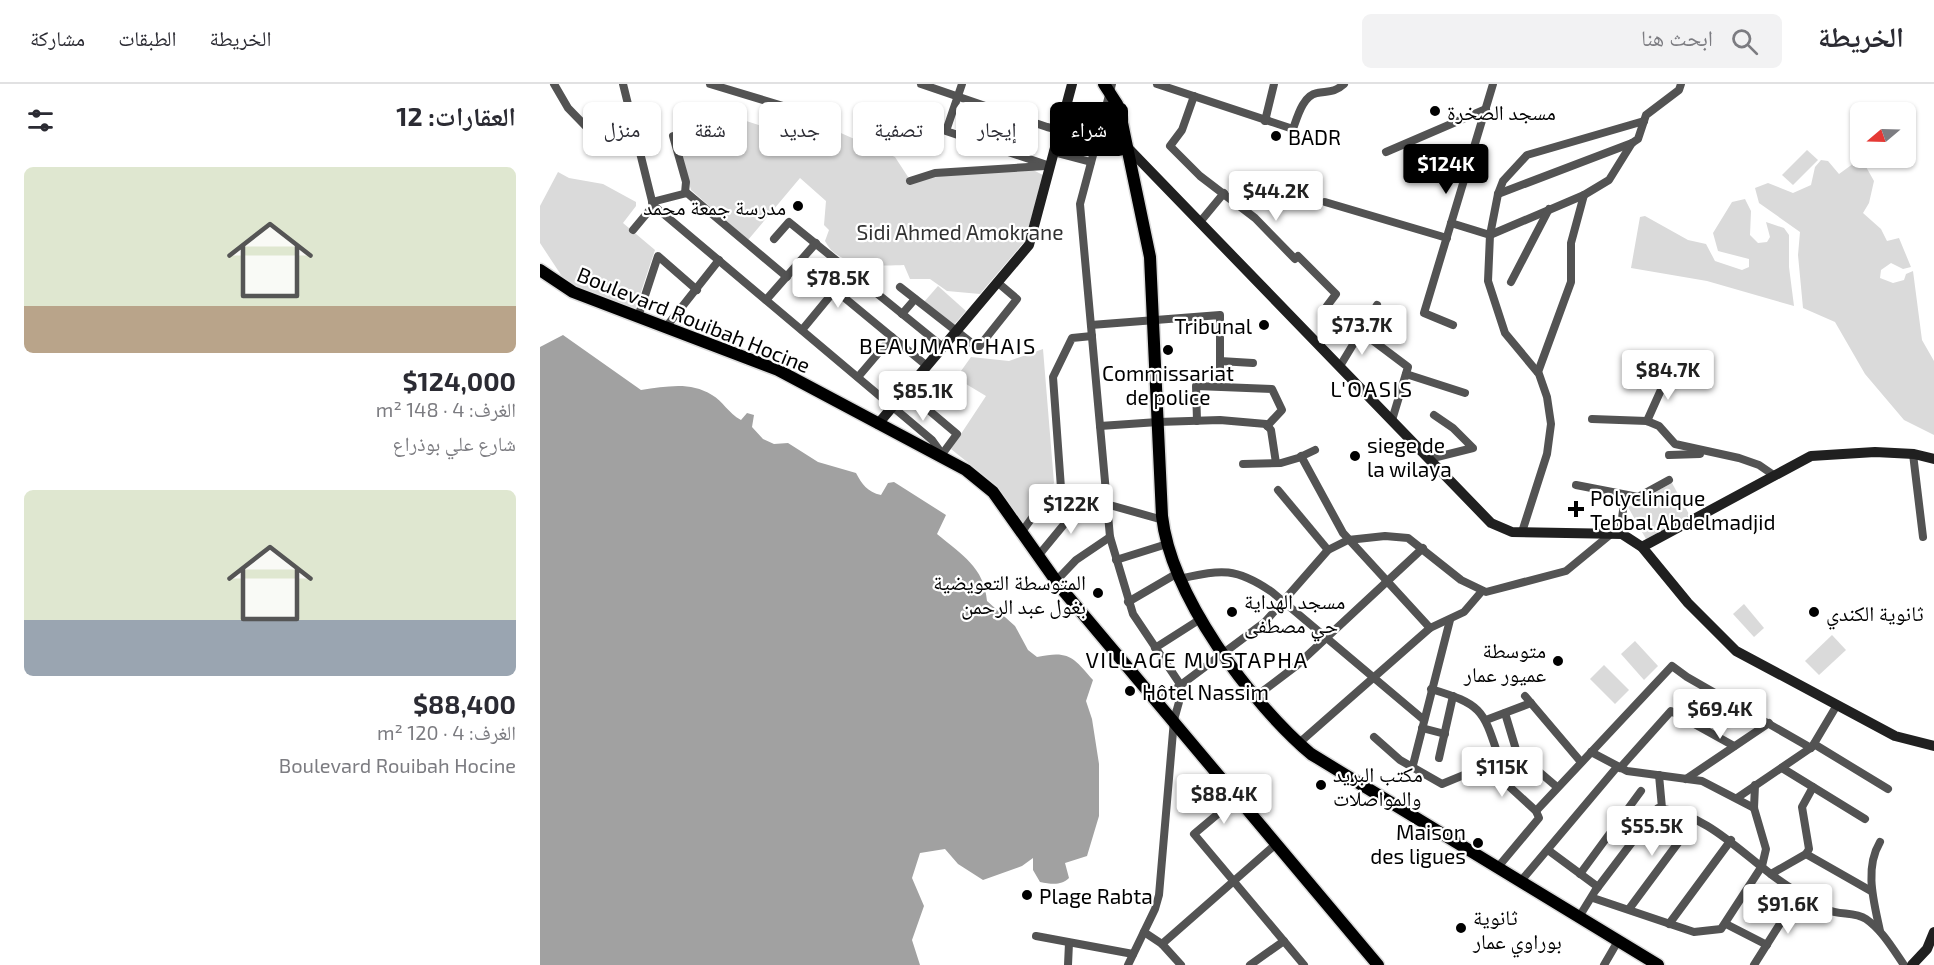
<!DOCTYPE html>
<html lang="ar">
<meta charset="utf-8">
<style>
body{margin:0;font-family:"Exo 2","Noto Naskh Arabic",sans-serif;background:#f2f2f3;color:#2b2b33;direction:rtl;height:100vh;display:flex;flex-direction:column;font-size:22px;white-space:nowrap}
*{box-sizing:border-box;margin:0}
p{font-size:20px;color:#7c7c81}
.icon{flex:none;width:33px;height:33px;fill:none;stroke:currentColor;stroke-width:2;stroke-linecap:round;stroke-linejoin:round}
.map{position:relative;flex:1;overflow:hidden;direction:ltr}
.side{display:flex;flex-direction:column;background:#fff;width:540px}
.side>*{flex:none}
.hud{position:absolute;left:18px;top:18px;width:570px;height:54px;direction:rtl;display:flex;gap:12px}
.needle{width:39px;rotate:251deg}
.buttons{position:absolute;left:1310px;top:18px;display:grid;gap:12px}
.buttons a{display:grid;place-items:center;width:66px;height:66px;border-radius:9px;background:#fff;box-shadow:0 2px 4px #0004;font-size:30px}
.price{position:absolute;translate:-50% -51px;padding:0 14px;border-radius:6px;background:#fff;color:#222;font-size:20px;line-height:39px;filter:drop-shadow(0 2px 3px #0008)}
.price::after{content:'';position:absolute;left:50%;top:36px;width:18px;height:14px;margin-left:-9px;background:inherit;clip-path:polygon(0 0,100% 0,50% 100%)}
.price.current{background:#000;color:#fff}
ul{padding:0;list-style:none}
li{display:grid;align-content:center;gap:12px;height:318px;padding:0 24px}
li span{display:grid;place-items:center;height:186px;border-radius:9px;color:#555}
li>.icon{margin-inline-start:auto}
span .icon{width:108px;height:108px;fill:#fffc;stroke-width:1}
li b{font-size:26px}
h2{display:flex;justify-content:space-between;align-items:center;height:72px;padding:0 24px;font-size:26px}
.pill{padding:0 21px;border-radius:9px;background:#fff;box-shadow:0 2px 4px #0004;font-size:21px;line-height:54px}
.pill.current{background:#000;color:#fff}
header{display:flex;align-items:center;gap:36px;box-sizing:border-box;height:84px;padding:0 30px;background:#fff;border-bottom:2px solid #e1e1e2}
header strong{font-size:28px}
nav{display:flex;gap:33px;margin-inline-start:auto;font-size:21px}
.search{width:420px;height:54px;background:#f2f2f3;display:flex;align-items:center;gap:15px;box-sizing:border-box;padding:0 21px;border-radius:9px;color:#7c7c81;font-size:22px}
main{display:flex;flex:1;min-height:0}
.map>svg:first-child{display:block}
</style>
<header>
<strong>الخريطة</strong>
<div class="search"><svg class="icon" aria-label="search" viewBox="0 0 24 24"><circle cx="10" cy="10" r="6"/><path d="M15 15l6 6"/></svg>ابحث هنا</div>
<nav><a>الخريطة</a><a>الطبقات</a><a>مشاركة</a></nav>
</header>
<main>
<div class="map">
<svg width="1394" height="881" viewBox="0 0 1394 881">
<rect width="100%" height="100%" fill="#fff"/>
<g fill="#dadada">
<path d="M157 21 225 43 246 47 256 35 272 39 276 38 355 73 372 99 395 92 493 86 503 91 485 157 440 210 407 207 390 195H370L364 181C339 182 298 184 285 157L289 146 284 141 286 117 260 94 208 156 151 106 136 51Z"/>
<polygon points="1267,66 1278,76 1253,101 1242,91"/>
<polygon points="1321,74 1334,97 1329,119 1323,129 1341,145 1347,157 1359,154 1371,183 1363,185 1351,179 1341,186 1340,194 1353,199 1364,196 1366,190 1373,187 1382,256 1394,277 1394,351 1364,336 1325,290 1295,238 1263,224 1258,171 1260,148 1219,119 1215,104 1228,99 1253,109 1271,101 1275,83 1281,76 1288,77 1299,90"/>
<polygon points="18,88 29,94 63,100 96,118 96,122 83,139 115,166 95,226 25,197 0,159 0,122"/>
<polygon points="1205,115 1211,127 1210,151 1218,159 1227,158 1230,153 1226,138 1244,144 1249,151 1249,183 1254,222 1167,197 1091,184 1100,133 1105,132 1148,156 1166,160 1175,177 1202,186 1209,183 1209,175 1178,167 1173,149 1192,118"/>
<polygon points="398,202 426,227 413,242 384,218"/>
<polygon points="503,265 514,399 482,443 457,402 411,365 446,312 416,294 431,273 469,277"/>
<polygon points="1132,399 1150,432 1106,455 1088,423"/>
<polygon points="1204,520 1224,544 1214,553 1193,530"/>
<polygon points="1292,551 1306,566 1279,591 1265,577"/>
<polygon points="1095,557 1118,582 1104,596 1081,570"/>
<polygon points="1064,581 1089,606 1075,620 1050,595"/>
</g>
<path fill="#a1a1a1" d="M23 251 101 306C126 303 149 297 172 311 183 317 188 329 201 336L207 329 214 331 212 343 223 355 234 360 248 359 278 378 316 389C322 400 327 408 341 411L348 399 354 398 406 431 397 450C422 471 444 483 447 517L475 542 488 566 497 573C529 566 533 573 553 596L546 617 552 635 559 680V732L547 772 525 779 529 794C521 802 511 800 500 798L493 786V774L482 782 443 796 418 780 405 765 380 769 372 794 384 822 372 856 380 881H0V263Z"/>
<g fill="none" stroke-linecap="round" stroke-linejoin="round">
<defs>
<g id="primary">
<path d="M564 0 577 20 581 34 610 173 622 432C631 512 710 618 771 670L1118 881"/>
<polyline points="0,186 33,208 238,286 426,386 453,408 521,504 838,881"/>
</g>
</defs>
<use href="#primary" stroke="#dbdbdb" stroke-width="15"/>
<g stroke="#535353" stroke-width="8">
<polyline points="14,0 28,24 60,57"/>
<polyline points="83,0 113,121 392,356 405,374"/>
<polyline points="170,0 286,35"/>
<polyline points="381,0 507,43 557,55"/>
<polyline points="422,0 406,47 510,82"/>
<polyline points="572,0 540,120 570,453 593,530 640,600"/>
<path d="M617 0 753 45C757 34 763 11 777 9 789 7 794 9 804 0"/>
<polyline points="654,12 642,46 630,62 660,92 715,134 755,175 758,172 796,210 787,222 868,283 852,336"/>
<polyline points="725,37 734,0"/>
<polyline points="562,38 581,34"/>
<polyline points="133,52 146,98 145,109"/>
<polyline points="513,68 551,78"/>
<polyline points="846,68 946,25"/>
<polyline points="370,97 395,89 505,82"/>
<polyline points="958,110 1092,59"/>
<polyline points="112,118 147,109 247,193"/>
<polyline points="785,118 907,154"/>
<polyline points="660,138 684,109"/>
<polyline points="911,139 950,151 1044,111 1069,96 1092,59 1098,55 1106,31 1139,6 1141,0"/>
<polyline points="93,146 113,122"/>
<polyline points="234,155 249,138 403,263"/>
<polyline points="260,177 387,282"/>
<polyline points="971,198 1009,125"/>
<polyline points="360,203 438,264 477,215 457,198"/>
<polyline points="226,216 276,159"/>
<polyline points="362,230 375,215"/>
<polyline points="98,233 118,172 157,206"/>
<polyline points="551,241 680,231 680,289"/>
<polyline points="913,241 884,229 953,0"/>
<polyline points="126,243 179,176"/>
<polyline points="262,246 295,206"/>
<polyline points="1099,276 1128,278 1129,288 1107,337"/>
<polyline points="680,277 713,279"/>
<polyline points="800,282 837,221"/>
<polyline points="998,288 1031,198 1031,159 1044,111"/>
<polyline points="1129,288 1159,297"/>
<polyline points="866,290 925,309"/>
<polyline points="318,293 352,253"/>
<polyline points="366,307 417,350 403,369"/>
<polyline points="1052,335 1107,337 1119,342 1135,360 1199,374 1219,381 1235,392"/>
<polyline points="657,337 656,302 732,305 742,326 727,342"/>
<polyline points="618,338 680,336 726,340 731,346 736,379"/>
<polyline points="560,342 618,338"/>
<polyline points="1373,370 1383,453"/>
<polyline points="1129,371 1160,370"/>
<polyline points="761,372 803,449 890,544"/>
<polyline points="889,375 933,364 913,344 894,331"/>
<polyline points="703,380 741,379 758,374 775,366"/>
<polyline points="1036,401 1098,413 1129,396"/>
<polyline points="521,404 513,293 532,254 552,252"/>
<polyline points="521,404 552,416 623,436"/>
<polyline points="738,406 788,466"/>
<polyline points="982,448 1007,370 1011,340 1007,313 999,290 965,249 948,197 950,151 958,110 963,97 987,71 1104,37"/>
<polyline points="481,449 513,405 521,404"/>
<polyline points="1080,450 1085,411"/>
<polyline points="498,472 526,438 552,416"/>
<polyline points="576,476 627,460"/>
<path d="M638 495C681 486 694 482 732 508L884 636"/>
<polyline points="516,497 536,476 570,453"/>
<polyline points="588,518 636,490"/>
<polyline points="615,564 662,534"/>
<path d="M891 605C944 621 943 626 960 677"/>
<polyline points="985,612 1041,678"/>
<polyline points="715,613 756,582 883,464"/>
<polyline points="618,618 725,538 788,466 808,456 845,452 868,454 921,496 946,508 1026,487 1071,450"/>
<polyline points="965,629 977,669 1017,703"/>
<polyline points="946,636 991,619"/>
<polyline points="882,644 905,650"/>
<polyline points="834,653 860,676 902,700 977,669"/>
<polyline points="759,659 890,544 924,528 942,507"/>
<polyline points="1274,660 1348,705"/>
<polyline points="1051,668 1087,687 1162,697 1214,724"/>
<polyline points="899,674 913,612"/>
<polyline points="873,681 910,536"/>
<polyline points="947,682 996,727 999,734 958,783"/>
<polyline points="1080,684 1131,627 1194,662"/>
<polyline points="1242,684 1325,735"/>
<polyline points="1119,691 1122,724"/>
<polyline points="1146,695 1229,639"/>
<polyline points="698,713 654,750 764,881"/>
<polyline points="1197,714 1272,663 1297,621"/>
<polyline points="996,727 1132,582 1147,593 1271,664"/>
<polyline points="1008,766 1058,803"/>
<polyline points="1266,770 1331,807"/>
<polyline points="1040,790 1101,707"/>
<polyline points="1231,790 1266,770 1269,765 1262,723 1273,703"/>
<polyline points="981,797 1077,683"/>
<polyline points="1053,814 1154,848 1181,845 1222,782 1226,765 1214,724 1215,701"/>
<polyline points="1089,825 1155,736"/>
<path d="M1039 833 1055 807 1118 724C1165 730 1196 764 1232 791 1248 803 1268 815 1286 825 1299 832 1314 827 1326 835 1342 846 1353 865 1364 881"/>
<polyline points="1129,840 1191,756"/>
<polyline points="1186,840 1227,861"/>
<path d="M1340 847C1334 818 1324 785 1340 758"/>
<polyline points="604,848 622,860 641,881"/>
<polyline points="496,852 593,870"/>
<polyline points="622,860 736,760"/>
<polyline points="528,881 529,859"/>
<polyline points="588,881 615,825 619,811 634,636 639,618 640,600"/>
<polyline points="710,881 744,857"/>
<polyline points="1064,881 1078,857"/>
<polyline points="1214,881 1260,808"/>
</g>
<g stroke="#202020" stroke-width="10">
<polyline points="587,63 951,439 972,448 1082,450 1102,463 1148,519 1196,567 1355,652 1394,662"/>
<polyline points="338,340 489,161 532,0"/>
<polyline points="1102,463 1271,372 1335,368 1374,370 1394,375"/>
<polyline points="1372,881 1387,865 1394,848"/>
</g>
<use href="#primary" stroke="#000" stroke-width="12"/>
</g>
<g fill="#000" stroke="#fff" stroke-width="2">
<circle cx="895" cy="27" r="6"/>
<circle cx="736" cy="52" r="6"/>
<circle cx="258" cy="122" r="6"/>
<circle cx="724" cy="241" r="6"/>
<circle cx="628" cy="266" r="6"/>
<circle cx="815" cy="372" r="6"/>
<path d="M1033 416h6v6h6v6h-6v6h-6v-6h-6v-6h6z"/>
<circle cx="558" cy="509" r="6"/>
<circle cx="692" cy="528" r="6"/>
<circle cx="1274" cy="528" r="6"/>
<circle cx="1018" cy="577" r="6"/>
<circle cx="590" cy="607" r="6"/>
<circle cx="781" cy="701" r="6"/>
<circle cx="938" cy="759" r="6"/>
<circle cx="487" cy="811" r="6"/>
<circle cx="921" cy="844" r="6"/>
</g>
<g text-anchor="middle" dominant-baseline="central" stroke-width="4.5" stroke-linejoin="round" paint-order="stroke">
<g font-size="21" fill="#000" stroke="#fff" text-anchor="start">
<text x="907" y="27">مسجد الصخرة</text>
<text x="748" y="52">BADR</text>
<text x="246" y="122" text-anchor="end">مدرسة جمعة محمد</text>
<text x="712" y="241" text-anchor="end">Tribunal</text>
<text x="628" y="288" text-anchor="middle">Commissariat<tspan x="628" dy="24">de police</tspan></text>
<text x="827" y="360">siege de<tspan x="827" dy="24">la wilaya</tspan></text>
<text x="1050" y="413">Polyclinique<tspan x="1050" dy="24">Tebbal Abdelmadjid</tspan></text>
<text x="546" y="497" text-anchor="end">المتوسطة التعويضية<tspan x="546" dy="24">بغول عبد الرحمن</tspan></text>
<text x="704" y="516">مسجد الهداية<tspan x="704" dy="24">حي مصطفى</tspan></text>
<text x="1286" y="528">ثانوية الكندي</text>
<text x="1006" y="565" text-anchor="end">متوسطة<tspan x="1006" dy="24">عميور عمار</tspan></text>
<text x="602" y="607">Hôtel Nassim</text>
<text x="793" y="689">مكتب البريد<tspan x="793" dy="24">والمواصلات</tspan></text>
<text x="926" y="747" text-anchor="end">Maison<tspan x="926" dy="24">des ligues</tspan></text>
<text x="499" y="811">Plage Rabta</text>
<text x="933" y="832">ثانوية<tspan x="933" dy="24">بوراوي عمار</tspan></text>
</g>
<g font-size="21" fill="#313131" stroke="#fff">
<text x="420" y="147">Sidi Ahmed Amokrane</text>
</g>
<g font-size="21" fill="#000" stroke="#fff">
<text transform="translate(154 235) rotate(22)">Boulevard Rouibah Hocine</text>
</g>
<g font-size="22" letter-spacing="1.5" fill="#000" stroke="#fff">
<text x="408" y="261">BEAUMARCHAIS</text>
<text x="832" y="304">L'OASIS</text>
<text x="657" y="575">VILLAGE MUSTAPHA</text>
</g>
</g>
</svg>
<div class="buttons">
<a><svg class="needle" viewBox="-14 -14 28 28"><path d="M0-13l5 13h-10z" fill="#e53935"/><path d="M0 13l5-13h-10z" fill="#7c7c81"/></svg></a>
</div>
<b class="price current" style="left:906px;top:111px">$124K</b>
<b class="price" style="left:736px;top:138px">$44.2K</b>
<b class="price" style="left:298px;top:225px">$78.5K</b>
<b class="price" style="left:822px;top:272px">$73.7K</b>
<b class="price" style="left:1128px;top:317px">$84.7K</b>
<b class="price" style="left:383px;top:338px">$85.1K</b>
<b class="price" style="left:531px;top:451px">$122K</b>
<b class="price" style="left:1180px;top:656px">$69.4K</b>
<b class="price" style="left:962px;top:714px">$115K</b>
<b class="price" style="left:684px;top:741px">$88.4K</b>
<b class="price" style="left:1112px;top:773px">$55.5K</b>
<b class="price" style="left:1248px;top:851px">$91.6K</b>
<div class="hud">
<a class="pill current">شراء</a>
<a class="pill">إيجار</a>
<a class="pill">تصفية</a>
<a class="pill">جديد</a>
<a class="pill">شقة</a>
<a class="pill">منزل</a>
</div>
</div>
<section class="side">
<h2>العقارات: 12<svg class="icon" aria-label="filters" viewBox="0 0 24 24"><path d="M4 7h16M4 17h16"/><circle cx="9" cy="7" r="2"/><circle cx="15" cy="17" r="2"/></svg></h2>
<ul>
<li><span style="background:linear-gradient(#dfe7d0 75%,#b9a48a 0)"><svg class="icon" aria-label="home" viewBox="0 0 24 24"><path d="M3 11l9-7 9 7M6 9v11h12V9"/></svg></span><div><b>$124,000</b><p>الغرف: 4 · 148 m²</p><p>شارع علي بوذراع</p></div></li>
<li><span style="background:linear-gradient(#dfe7d0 70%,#9aa5b1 0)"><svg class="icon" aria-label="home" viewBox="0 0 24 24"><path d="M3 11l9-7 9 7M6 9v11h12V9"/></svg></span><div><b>$88,400</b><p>الغرف: 4 · 120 m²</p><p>Boulevard Rouibah Hocine</p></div></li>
</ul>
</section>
</main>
